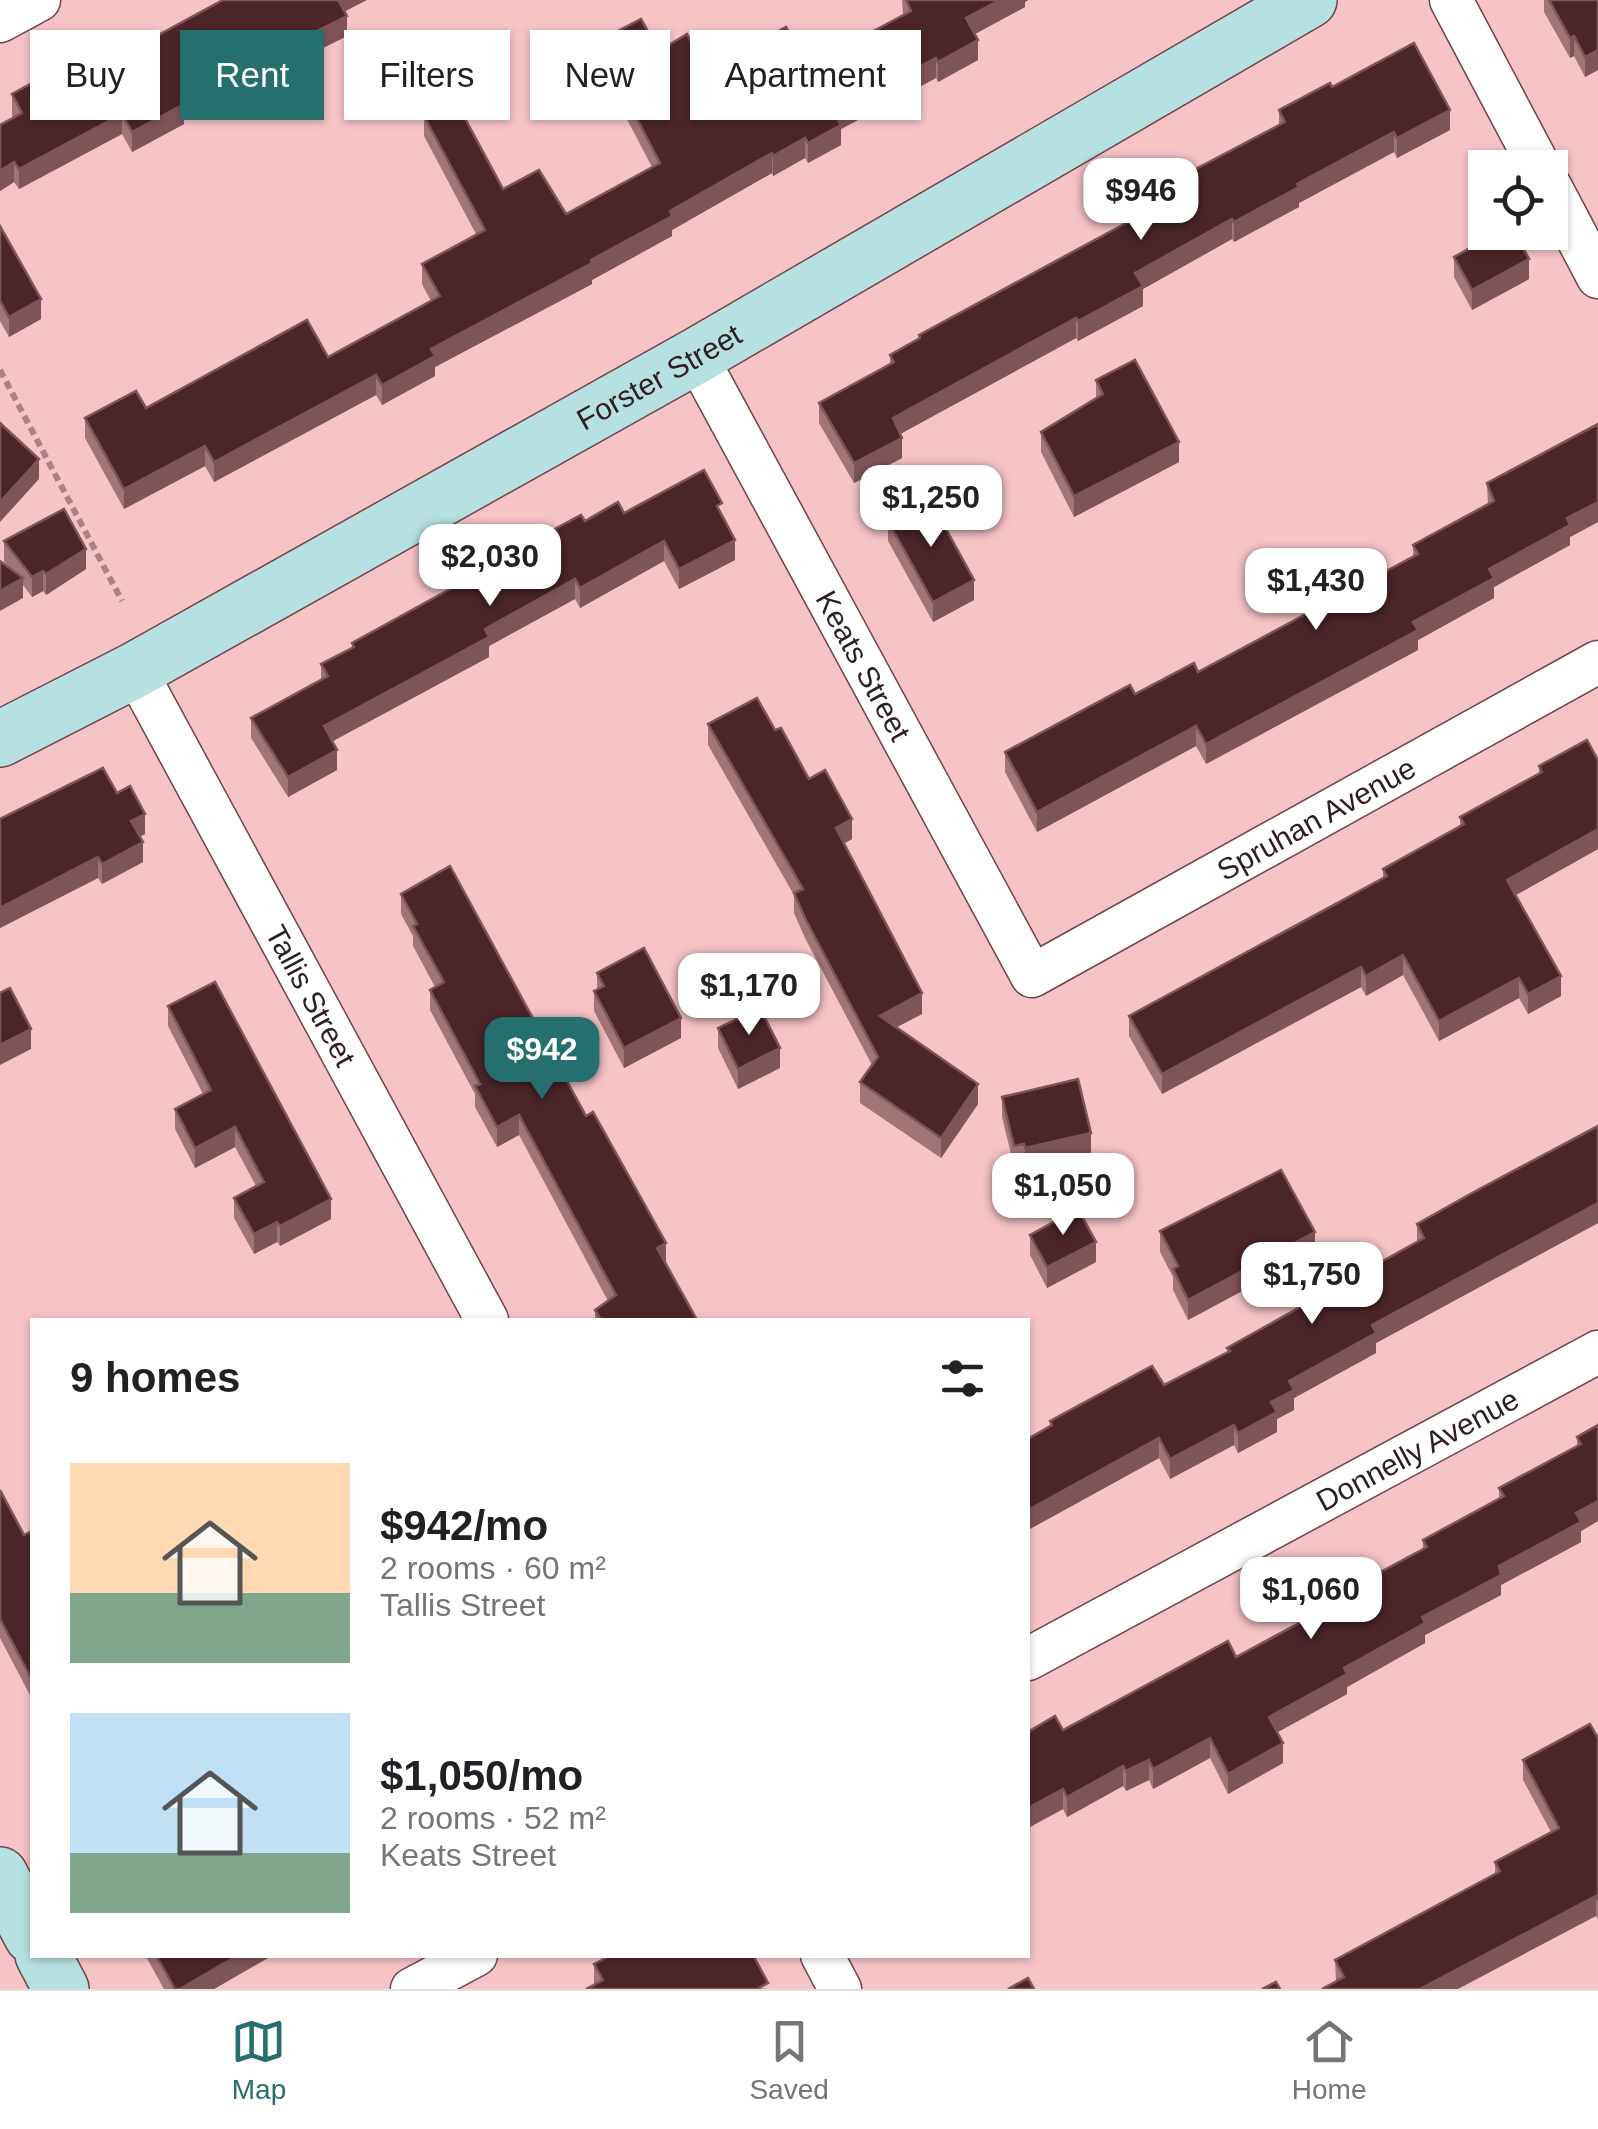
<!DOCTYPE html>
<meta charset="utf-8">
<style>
body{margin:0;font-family:Arial,sans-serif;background:#f6f6f6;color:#202124;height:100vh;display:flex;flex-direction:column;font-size:38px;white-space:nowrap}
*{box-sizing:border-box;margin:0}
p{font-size:32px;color:#757577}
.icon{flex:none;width:55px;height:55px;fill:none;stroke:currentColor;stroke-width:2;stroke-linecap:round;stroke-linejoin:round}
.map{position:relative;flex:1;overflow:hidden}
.details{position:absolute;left:30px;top:1318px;width:1000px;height:640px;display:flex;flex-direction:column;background:#fff;border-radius:0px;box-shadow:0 2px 8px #0004}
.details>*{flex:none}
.hud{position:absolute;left:30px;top:30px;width:1000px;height:90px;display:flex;gap:20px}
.fabs{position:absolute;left:1468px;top:150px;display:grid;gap:20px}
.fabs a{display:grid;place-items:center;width:100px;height:100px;border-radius:0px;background:#fff;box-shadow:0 2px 8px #0004;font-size:50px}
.price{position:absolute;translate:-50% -85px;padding:0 22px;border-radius:20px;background:#fff;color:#222;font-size:32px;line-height:65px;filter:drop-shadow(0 2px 5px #0008)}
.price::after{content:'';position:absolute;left:50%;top:60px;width:30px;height:22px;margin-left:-15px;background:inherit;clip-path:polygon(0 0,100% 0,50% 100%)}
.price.selected{background:#25706e;color:#fff}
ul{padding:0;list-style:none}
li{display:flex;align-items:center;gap:30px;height:250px;padding:0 40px}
li span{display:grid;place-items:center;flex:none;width:280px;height:200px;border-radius:0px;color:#555}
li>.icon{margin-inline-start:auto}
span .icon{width:120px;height:120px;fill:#fffc;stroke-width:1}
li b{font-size:42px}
h2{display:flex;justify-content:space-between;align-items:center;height:120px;padding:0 40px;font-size:42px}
.pill{padding:0 35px;border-radius:0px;background:#fff;box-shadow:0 2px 8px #0004;font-size:35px;line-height:90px}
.pill.selected{background:#25706e;color:#fff}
.dock{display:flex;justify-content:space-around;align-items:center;height:140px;border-top:2px solid #e0e0e0;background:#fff;font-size:28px;color:#757577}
.dock a{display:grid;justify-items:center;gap:5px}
.dock .selected{color:#25706e}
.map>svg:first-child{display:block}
</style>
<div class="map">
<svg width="1598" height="1989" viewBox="0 0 1598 1989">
<rect width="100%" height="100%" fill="#f6c3c7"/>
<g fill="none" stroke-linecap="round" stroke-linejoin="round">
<defs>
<g id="street">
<polyline points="1451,0 1540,168"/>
<polyline points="0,21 39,0"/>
<polyline points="1550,186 1598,277"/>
<path id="s1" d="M696 356 1032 976 1598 662"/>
<path id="s2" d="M135 670 487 1320"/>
<path id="s3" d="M1028 1659 1598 1352"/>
<polyline points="822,1955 840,1989"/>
<polyline points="412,1989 476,1955"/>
</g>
<g id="secondary">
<path id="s4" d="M0 739 135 670 696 356 1309 0"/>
<polyline points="0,1875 32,1936"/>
<polyline points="43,1955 61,1989"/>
</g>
</defs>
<use href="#street" stroke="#6f4449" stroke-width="45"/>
<use href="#secondary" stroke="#6f4449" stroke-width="58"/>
<polyline stroke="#a98286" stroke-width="6" stroke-dasharray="8 5" stroke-linecap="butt" points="0,370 122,601"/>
<use href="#street" stroke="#fff" stroke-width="42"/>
<use href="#secondary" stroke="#b6e1e0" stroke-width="55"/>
</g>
<g fill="#a17478">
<polygon points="902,0 1028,0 1025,2 1025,7 974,34 978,60 938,82 936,78 841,129 841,145 808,163 805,158 773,176 772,173 672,230 672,236 592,280 592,284 435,367 435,376 382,405 376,395 214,482 205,466 124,509 85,438 85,418 146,408 328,357 431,301 422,284 422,264 476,234 424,136 424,116 503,189 566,214 652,167 597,62 597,42 659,51 706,70 808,66 903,15"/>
<polygon points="1544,0 1598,0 1598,70 1585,77 1574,56 1570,58 1544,12"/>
<polygon points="344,12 347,36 184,117 184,124 132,152 122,134 19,189 14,182 0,191 0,125 13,118 12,115 12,94 65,76 149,40"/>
<polygon points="1332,87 1450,130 1397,158 1394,152 1299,203 1299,207 1234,242 1232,239 1143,289 1143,306 1078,341 1076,338 900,434 902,458 854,483 819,423 819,403 890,365 890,355 919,339 919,335 1123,225 1123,214 1154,196 1154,191 1279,126 1279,110"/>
<polygon points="0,226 41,319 9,337 0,321"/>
<polygon points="1454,257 1529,279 1472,310 1454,277"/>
<polygon points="1096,380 1179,462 1074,517 1041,452 1041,432 1096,399"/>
<polygon points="1598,424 1598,522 1570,537 1570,545 1494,587 1494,598 1418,640 1418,650 1206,764 1196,746 1037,832 1005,772 1005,752 1135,694 1198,672 1413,556 1413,545 1488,504 1487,483"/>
<polygon points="624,513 722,516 735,560 679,589 664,561 580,608 575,599 489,646 489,657 332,741 337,770 288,797 251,738 251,718 321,680 321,664 352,648 352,643 479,573 479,568 540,537 585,521"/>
<polygon points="888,521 974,600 933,622 888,541"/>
<polygon points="4,541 86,569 46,595 43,591 32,597 23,585 23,598 9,567 4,562"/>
<polygon points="708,724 775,730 852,839 844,843 922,1014 896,1027 978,1104 941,1158 860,1103 860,1082 872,1065 805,938 794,913 794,895 708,745"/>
<polygon points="1598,760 1598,849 1516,895 1561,996 1528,1014 1519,998 1439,1041 1403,975 1366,996 1361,987 1162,1094 1129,1036 1129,1016 1383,879 1383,869 1460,827 1460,817 1539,774 1539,766"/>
<polygon points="117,793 145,834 140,837 143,862 102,884 98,878 0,928 0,819"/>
<polygon points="401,894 665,1263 697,1320 595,1320 595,1310 608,1301 519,1135 497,1147 475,1107 475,1094 430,1010 430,990 435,987 413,946 413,936 401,914"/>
<polygon points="597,973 681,1038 624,1068 594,1011 594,991 597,989"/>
<polygon points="168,1006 331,1219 280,1246 277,1242 254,1254 234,1218 234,1198 256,1186 235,1147 195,1168 175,1129 175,1109 203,1094 168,1026"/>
<polygon points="718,1028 780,1068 738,1089 718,1048"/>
<polygon points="1002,1097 1091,1153 1025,1169 1024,1164 1014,1166 1002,1117"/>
<polygon points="1598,1126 1598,1223 1376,1343 1376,1353 1294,1398 1294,1410 1277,1419 1277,1432 1238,1453 1234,1445 1170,1479 1159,1458 1028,1530 1028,1439 1050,1426 1050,1421 1164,1385 1227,1352 1227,1348 1417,1242 1417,1224"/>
<polygon points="1160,1231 1315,1252 1188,1320 1173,1290 1173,1277 1160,1252"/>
<polygon points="1030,1235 1096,1262 1047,1288 1030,1255"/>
<polygon points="1598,1425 1598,1521 1581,1531 1581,1542 1501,1585 1501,1595 1425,1635 1425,1643 1347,1687 1347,1694 1277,1732 1283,1763 1228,1794 1210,1758 1153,1789 1149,1780 1126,1791 1123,1786 1067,1817 1063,1809 1028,1828 1063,1730 1236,1657 1345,1599 1345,1591 1423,1549 1423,1540 1499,1499 1499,1488 1577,1446 1577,1437"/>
<polygon points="0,1490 24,1535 32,1536 32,1699 0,1638"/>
<polygon points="1598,1738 1598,1919 1596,1916 1336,1981 1335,1960 1495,1874 1495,1862 1551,1832 1523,1780 1523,1760"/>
<polygon points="145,1955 273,1955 214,1989 164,1989"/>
<polygon points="594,1964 768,1989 594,1984"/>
</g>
<g fill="#7f5459">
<polygon points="336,0 367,0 336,16"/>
<polygon points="1000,0 1028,0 1025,2 1025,7 966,39 966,18"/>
<polygon points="347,16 347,36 184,117 184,124 132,152 132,132 181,99"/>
<polygon points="1574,36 1574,56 1570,58 1570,38"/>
<polygon points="978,40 978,60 938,82 938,62"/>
<polygon points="1598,50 1598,70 1585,77 1585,57"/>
<polygon points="936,58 936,78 841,129 841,145 808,163 808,143 834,113"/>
<polygon points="1450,110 1450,130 1397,158 1397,138"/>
<polygon points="122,114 122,134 19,189 19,169"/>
<polygon points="1394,132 1394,152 1299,203 1299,207 1234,242 1234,222 1297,184"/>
<polygon points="805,138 805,158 773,176 773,156"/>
<polygon points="772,153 772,173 672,230 672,236 592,280 592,284 435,367 435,376 382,405 382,385 431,349 591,260 670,211"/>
<polygon points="14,162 14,182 0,191 0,171"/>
<polygon points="1232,219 1232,239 1143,289 1143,306 1078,341 1078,321 1135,273"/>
<polygon points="1529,259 1529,279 1472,310 1472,290"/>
<polygon points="41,299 41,319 9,337 9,317"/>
<polygon points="1076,318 1076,338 893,438 893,418"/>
<polygon points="376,375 376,395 214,482 214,462"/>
<polygon points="902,438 902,458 854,483 854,463"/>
<polygon points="1179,442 1179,462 1074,517 1074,496"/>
<polygon points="205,446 205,466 124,509 124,489"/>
<polygon points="39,459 39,479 0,522 0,502"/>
<polygon points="1598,502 1598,522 1570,537 1570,545 1494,587 1494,598 1418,640 1418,650 1206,764 1206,744 1413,622 1489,569 1567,518"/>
<polygon points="735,540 735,560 679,589 679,569"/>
<polygon points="664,541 664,561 580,608 580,588"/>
<polygon points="86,549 86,569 46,595 46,574"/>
<polygon points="43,571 43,591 32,597 32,577"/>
<polygon points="23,578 23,598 0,611 0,591"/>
<polygon points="575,579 575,599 489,646 489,657 324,746 324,726 485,629"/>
<polygon points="974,580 974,600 933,622 933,602"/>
<polygon points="1196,726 1196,746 1037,832 1037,812"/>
<polygon points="337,750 337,770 288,797 288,777"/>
<polygon points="145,814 145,834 131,841 131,821"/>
<polygon points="852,819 852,839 836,848 836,828"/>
<polygon points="1598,829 1598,849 1507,900 1507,880"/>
<polygon points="143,842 143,862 102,884 102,864"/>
<polygon points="98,857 98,878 0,928 0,908"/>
<polygon points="1403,955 1403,975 1366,996 1366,976"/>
<polygon points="1361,967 1361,987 1162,1094 1162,1074"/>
<polygon points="1561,976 1561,996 1528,1014 1528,994"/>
<polygon points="1519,978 1519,998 1439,1041 1439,1021"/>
<polygon points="922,993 922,1014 880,1036 880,1016"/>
<polygon points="681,1018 681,1038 624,1068 624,1048"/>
<polygon points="31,1029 31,1049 0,1065 0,1045"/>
<polygon points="780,1048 780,1068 738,1089 738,1069"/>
<polygon points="978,1084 978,1104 941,1158 941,1138"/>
<polygon points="519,1115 519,1135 497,1147 497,1127"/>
<polygon points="235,1127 235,1147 195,1168 195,1148"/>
<polygon points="1091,1133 1091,1153 1025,1169 1025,1148"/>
<polygon points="331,1199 331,1219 280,1246 280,1226"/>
<polygon points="1598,1203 1598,1223 1376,1343 1376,1353 1294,1398 1294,1410 1277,1419 1277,1432 1238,1453 1238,1433 1271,1402 1289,1381 1372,1325"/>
<polygon points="277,1222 277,1242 254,1254 254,1234"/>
<polygon points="1315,1232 1315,1252 1188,1320 1188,1300"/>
<polygon points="1096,1242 1096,1262 1047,1288 1047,1267"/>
<polygon points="666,1243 666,1263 657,1248"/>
<polygon points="1234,1425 1234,1445 1170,1479 1170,1459"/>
<polygon points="1159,1438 1159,1458 1028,1530 1028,1510"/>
<polygon points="1598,1501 1598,1521 1581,1531 1581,1542 1501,1585 1501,1595 1425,1635 1425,1643 1347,1687 1347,1694 1269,1737 1269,1717 1499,1566 1576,1513"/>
<polygon points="1210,1738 1210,1758 1153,1789 1153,1769"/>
<polygon points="1283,1743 1283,1763 1228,1794 1228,1774"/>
<polygon points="1149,1760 1149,1780 1126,1791 1126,1771"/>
<polygon points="1123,1766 1123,1786 1067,1817 1067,1797"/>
<polygon points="1063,1789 1063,1809 1028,1828 1028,1808"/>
<polygon points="1596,1896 1596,1916 1458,1989 1420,1989"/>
<polygon points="238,1955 273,1955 214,1989 180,1989"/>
</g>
<g fill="#4c252a" stroke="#7f5459" stroke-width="2.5">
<polygon points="223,0 338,0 347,16 181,99 184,104 132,132 122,114 19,169 14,162 0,171 0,125 22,113 12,94 60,68 65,76 145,32 149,40"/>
<polygon points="906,0 1000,0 966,18 978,40 938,62 936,58 834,113 841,125 808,143 805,138 773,156 772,153 670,211 672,216 591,260 592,263 431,349 435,356 382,385 376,375 214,462 205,446 124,489 85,418 136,391 146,408 307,320 328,357 440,296 422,264 485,230 424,116 455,100 503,189 539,170 566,214 660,163 597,42 641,19 659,51 687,34 706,70 786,27 808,66 911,11"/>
<polygon points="1549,0 1598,0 1598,50 1585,57 1574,36 1570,38"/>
<polygon points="1414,43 1450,110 1397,138 1394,132 1297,184 1299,187 1234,222 1232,219 1135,273 1143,286 1078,321 1076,318 893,418 902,438 854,463 819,403 894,362 890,355 920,338 919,335 1128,222 1123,214 1157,195 1154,191 1285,122 1279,110 1330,83 1332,87"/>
<polygon points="0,226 41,299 9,317 0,301"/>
<polygon points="1499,232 1515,232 1529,259 1472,290 1454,257"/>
<polygon points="1135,360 1179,442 1074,496 1041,432 1103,394 1096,380"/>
<polygon points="0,423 39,459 0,502"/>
<polygon points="1598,424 1598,502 1567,518 1570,525 1489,569 1494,578 1413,622 1418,630 1206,744 1196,726 1037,812 1005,752 1130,685 1135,694 1194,663 1198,672 1418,554 1413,545 1494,501 1487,483"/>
<polygon points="704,470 722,503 717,506 735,540 679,569 664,541 580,588 575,579 485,629 489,637 324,726 337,750 288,777 251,718 328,676 321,664 354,647 352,643 481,572 479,568 536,532 540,537 581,515 585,521 618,502 624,513"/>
<polygon points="929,498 974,580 933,602 888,521"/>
<polygon points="64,509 86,549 46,574 43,571 32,577 4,541"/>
<polygon points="0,561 23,578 0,591"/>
<polygon points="757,698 775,730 781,728 809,779 825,770 852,819 836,828 922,993 880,1016 978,1084 941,1138 860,1082 878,1057 805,918 794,893 803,889 708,724"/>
<polygon points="1587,740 1598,760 1598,829 1507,880 1561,976 1528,994 1519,978 1439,1021 1403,955 1366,976 1361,967 1162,1074 1129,1016 1387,876 1383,869 1464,824 1460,817 1542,772 1539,766"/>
<polygon points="103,768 117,793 130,786 145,814 131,821 143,842 102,864 98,857 0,908 0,819"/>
<polygon points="450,866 586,1116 593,1112 666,1243 657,1248 697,1320 601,1320 595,1310 616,1295 519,1115 497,1127 475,1086 480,1084 430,990 444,982 413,926 417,924 401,894"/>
<polygon points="644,948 681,1018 624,1048 594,991 604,986 597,973"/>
<polygon points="215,982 331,1199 280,1226 277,1222 254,1234 234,1198 264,1182 235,1127 195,1148 175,1109 211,1090 168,1006"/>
<polygon points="10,988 31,1029 0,1045 0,993"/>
<polygon points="760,1008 780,1048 738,1069 718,1028"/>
<polygon points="1078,1079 1091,1133 1025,1148 1024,1144 1014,1146 1002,1097"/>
<polygon points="1598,1126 1598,1203 1372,1325 1376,1333 1289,1381 1294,1390 1271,1402 1277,1412 1238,1433 1234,1425 1170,1459 1159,1438 1028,1510 1028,1439 1052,1425 1050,1421 1152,1366 1164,1385 1230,1351 1227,1348 1424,1238 1417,1224 1472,1193"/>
<polygon points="1281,1170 1315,1232 1188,1300 1173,1269 1178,1266 1160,1231"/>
<polygon points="1078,1209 1096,1242 1047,1267 1030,1235"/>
<polygon points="1598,1425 1598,1501 1576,1513 1581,1522 1499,1566 1501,1575 1422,1617 1425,1623 1344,1668 1347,1674 1269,1717 1283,1743 1228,1774 1210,1738 1153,1769 1149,1760 1126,1771 1123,1766 1067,1797 1063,1789 1028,1808 1028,1732 1055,1716 1063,1730 1228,1641 1236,1657 1348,1597 1345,1591 1427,1547 1423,1540 1504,1496 1499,1488 1581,1444 1577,1437"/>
<polygon points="0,1490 24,1535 30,1532 32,1536 32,1680 0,1619"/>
<polygon points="1590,1724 1598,1738 1598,1899 1596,1896 1420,1989 1322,1989 1344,1977 1335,1960 1497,1873 1500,1871 1495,1862 1559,1828 1523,1760"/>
<polygon points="156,1955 238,1955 180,1989 175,1989"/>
<polygon points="612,1955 753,1955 768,1983 757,1989 586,1989 603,1980 594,1964"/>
<polygon points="1028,1978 1034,1989 1008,1989"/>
<polygon points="1276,1982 1280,1989 1262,1989"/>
</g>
<g text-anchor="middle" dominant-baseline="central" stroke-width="10" stroke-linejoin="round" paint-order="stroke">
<g font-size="30" fill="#2f1d1f" stroke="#ffeeef">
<text stroke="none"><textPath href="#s4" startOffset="752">Forster Street</textPath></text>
<text stroke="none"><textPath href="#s1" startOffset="352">Keats Street</textPath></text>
<text stroke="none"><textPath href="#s1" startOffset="1030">Spruhan Avenue</textPath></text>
<text stroke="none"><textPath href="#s2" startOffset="370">Tallis Street</textPath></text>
<text stroke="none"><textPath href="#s3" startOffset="442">Donnelly Avenue</textPath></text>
</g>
</g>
</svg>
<div class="fabs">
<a><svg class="icon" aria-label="locate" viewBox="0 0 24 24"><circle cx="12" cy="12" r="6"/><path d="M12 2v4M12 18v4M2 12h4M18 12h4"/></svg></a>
</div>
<b class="price" style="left:1141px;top:243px">$946</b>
<b class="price" style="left:931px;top:550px">$1,250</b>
<b class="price" style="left:490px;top:609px">$2,030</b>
<b class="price" style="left:1316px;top:633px">$1,430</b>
<b class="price" style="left:749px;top:1038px">$1,170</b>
<b class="price selected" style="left:542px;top:1102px">$942</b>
<b class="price" style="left:1063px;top:1238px">$1,050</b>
<b class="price" style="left:1312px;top:1327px">$1,750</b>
<b class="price" style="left:1311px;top:1642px">$1,060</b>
<div class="hud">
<a class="pill">Buy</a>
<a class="pill selected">Rent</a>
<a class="pill">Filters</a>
<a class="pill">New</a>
<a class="pill">Apartment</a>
</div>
<section class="details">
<h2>9 homes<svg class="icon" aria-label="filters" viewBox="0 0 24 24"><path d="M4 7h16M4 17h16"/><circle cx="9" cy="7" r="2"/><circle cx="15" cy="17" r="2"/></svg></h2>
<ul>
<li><span style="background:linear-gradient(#ffd9b3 65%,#7fa58c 0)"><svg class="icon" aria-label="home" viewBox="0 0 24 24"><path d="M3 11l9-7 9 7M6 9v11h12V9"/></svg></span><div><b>$942/mo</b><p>2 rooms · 60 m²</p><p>Tallis Street</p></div></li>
<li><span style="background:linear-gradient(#bfe0f5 70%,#7fa58c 0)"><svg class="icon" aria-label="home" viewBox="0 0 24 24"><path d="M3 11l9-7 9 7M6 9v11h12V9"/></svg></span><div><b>$1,050/mo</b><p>2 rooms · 52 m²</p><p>Keats Street</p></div></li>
</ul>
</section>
</div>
<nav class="dock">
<a class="selected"><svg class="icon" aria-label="map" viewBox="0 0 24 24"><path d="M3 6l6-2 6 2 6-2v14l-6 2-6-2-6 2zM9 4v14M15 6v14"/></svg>Map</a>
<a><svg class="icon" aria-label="saved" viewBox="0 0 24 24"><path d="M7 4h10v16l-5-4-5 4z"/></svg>Saved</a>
<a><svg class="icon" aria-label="home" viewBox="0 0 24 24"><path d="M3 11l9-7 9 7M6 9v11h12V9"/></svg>Home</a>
</nav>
